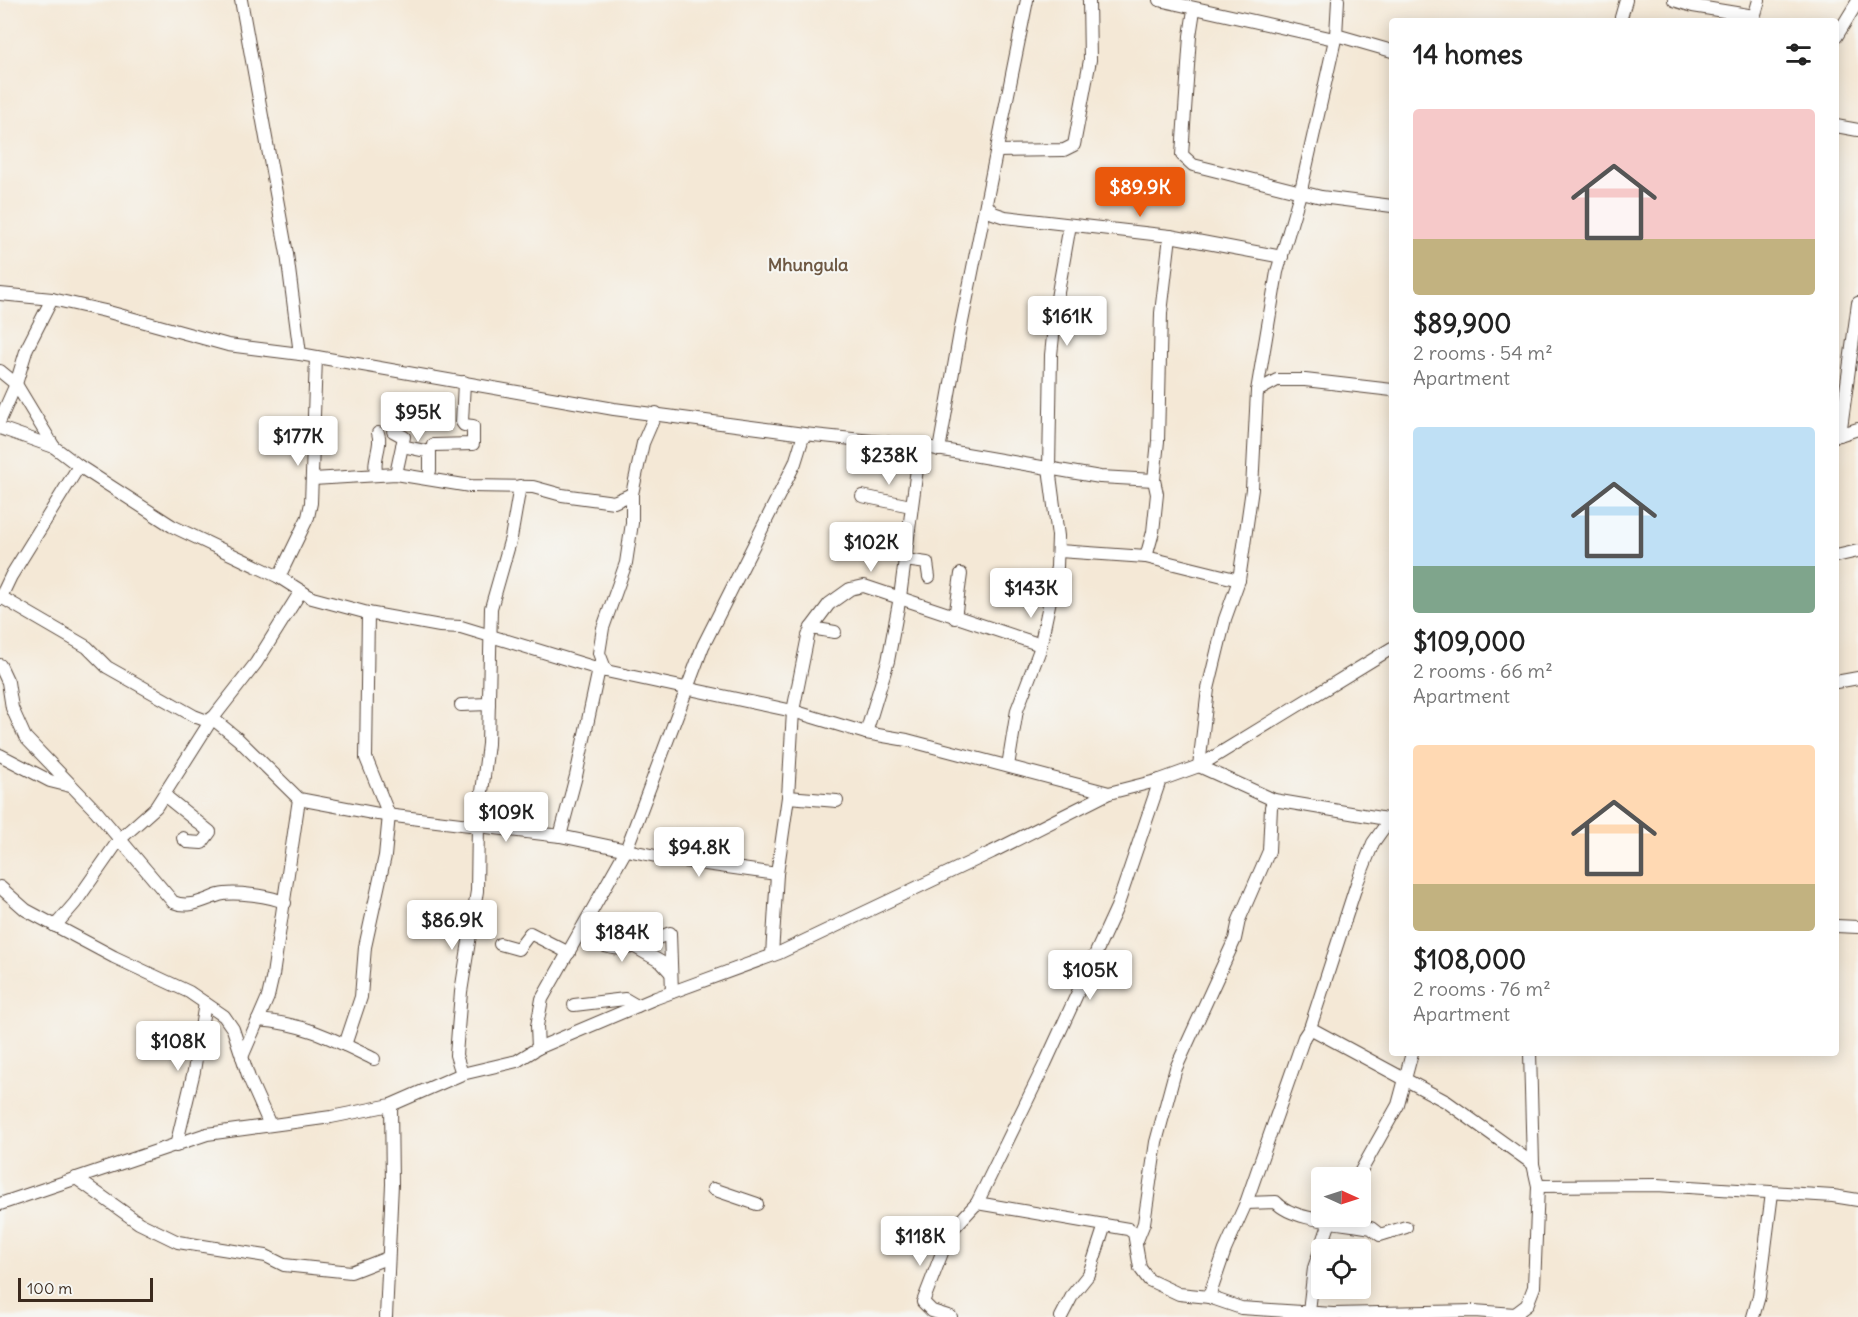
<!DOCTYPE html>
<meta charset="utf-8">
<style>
body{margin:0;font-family:Delius,sans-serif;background:#f6f6f6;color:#222;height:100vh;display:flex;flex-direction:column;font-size:22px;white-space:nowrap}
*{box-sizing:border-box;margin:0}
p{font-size:20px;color:#767676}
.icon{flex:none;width:33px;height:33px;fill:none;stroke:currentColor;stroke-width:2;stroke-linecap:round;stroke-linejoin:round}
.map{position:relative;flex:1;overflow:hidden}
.side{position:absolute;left:1389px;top:18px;width:450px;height:1038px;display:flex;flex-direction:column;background:#fff;border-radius:6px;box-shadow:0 3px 15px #0003}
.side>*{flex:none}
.needle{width:39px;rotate:93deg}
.fabs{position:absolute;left:1311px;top:1167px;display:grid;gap:12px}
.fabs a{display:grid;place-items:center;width:60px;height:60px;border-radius:6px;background:#fff;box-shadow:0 3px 15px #0003;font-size:30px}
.scale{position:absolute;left:18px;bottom:15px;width:135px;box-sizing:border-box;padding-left:6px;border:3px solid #3b2a1e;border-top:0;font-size:16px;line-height:21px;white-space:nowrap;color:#3b2a1e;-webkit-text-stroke:4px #f6f6f2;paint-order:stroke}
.price{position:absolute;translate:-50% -51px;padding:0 14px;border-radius:6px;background:#fff;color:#222;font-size:20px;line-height:39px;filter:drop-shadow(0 2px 3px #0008)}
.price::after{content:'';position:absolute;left:50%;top:36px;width:18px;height:14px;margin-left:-9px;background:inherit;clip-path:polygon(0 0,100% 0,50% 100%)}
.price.on{background:#ea580c;color:#fff}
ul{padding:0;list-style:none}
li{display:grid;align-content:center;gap:12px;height:318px;padding:0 24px}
li span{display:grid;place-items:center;height:186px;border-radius:6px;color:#555}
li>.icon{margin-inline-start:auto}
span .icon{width:108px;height:108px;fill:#fffc;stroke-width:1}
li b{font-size:26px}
h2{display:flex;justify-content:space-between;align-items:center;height:72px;padding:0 24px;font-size:26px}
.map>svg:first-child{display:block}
</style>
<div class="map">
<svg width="1858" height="1317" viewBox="0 0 1858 1317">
<rect width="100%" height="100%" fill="#f6f6f2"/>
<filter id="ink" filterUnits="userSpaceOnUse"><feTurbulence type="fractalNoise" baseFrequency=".0167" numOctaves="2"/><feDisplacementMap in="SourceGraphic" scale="12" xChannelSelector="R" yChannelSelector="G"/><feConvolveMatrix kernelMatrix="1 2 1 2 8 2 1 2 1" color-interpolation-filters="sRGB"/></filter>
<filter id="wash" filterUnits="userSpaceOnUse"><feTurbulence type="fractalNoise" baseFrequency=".008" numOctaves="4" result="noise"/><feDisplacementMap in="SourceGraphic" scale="24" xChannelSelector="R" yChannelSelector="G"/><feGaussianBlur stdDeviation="1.35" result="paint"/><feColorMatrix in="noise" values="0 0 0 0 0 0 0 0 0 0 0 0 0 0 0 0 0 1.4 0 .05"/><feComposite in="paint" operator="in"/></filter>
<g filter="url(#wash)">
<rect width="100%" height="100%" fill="#f4e8d6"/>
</g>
<g filter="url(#ink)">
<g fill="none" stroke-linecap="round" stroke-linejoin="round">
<defs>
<g id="minor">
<polyline points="241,0 287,254 300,354"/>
<polyline points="1159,0 1334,39"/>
<polyline points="1338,0 1336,35 1325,84 1301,190 1277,272 1257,391 1252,489 1239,580 1225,619 1208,689 1199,766 1274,800 1392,820"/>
<polyline points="1674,0 1693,6 1754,16"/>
<polyline points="1194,10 1190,36 1182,155 1193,165 1321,197 1392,206"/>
<polyline points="1620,21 1626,0"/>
<polyline points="1753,21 1759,0"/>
<polyline points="1336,35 1392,51"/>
<polyline points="1836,37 1858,1"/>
<polyline points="1836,126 1858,130"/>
<polyline points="997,151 1064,150 1074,145 1090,60 1089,0"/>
<polyline points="986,204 993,213 1005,217 1170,236 1282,257"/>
<polyline points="0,294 52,299 105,311 228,345 300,354 614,409 804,434 920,446 1100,477 1154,480"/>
<polyline points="0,371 16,384 54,447"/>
<polyline points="1257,391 1277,380 1305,380 1392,390"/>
<polyline points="0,420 16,384 27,348 52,299"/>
<polyline points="0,428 54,447 79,466 172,526 279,577 312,598 368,613 440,626 461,627 606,671 793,711 866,733 907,740 1109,793"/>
<polyline points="393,431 404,437 396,474"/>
<polyline points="1840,435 1858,303"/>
<polyline points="1836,436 1858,429"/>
<polyline points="433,445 473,444 473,426 464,425 462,422 464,382"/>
<polyline points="402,446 430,452 430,471"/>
<polyline points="939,450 961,327 1027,0"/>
<path d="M377 475C371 461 383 446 378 433"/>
<polyline points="313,479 396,474 470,486 533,487 562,495 614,502 632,494"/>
<polyline points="862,496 911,506"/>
<polyline points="1059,551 1146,557 1239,580"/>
<polyline points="1836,556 1858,551"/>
<polyline points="1146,557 1153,532 1157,494 1154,480 1158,441 1161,313 1170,236"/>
<polyline points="905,560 927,563 929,577"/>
<polyline points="279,577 308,517 311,503 316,357"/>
<polyline points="1,597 87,647 107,667 194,716 210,722"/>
<polyline points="0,599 11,576 79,466"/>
<polyline points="955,618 961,574"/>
<polyline points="811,628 835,632"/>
<path d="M0 665 8 682 12 708 25 737 96 811 173 902C189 909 204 900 219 895 233 891 273 896 285 903"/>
<polyline points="606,671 599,653 603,628 626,563 632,523 632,494 643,443 656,413"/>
<polyline points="1836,682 1858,678"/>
<polyline points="461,705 489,704"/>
<polyline points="212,718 238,739 299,799 378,814 560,836 670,859 777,874"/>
<polyline points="866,733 888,661 900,597 920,446"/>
<polyline points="0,755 50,781 70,786"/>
<polyline points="1008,766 1017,710 1039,652 1057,567 1058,536 1049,468 1051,355 1057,298 1070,225"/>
<polyline points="164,795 210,832 202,843 187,842 183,838"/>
<polyline points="788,797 837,801"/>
<polyline points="560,836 576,776 599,669"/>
<polyline points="0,887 26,910 114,957 189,992 224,1016 233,1029 249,1078 270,1125"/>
<polyline points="55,926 75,903 119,840 156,807 210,722 256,663 301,591"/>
<polyline points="1836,926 1858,927"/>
<path d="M581 932C615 959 633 948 670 933L672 992"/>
<polyline points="500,944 518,949 530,933 569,953"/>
<polyline points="635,947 661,962 671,973"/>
<polyline points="772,955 777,874 788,797 793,711 808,636 811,628 829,604 850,589 864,586 1041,645"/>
<polyline points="574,1005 625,999 637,1006"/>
<path d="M258 1020C306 1024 331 1038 374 1059"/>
<polyline points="1310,1028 1447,1102 1533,1164"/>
<polyline points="345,1045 361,997 365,947 385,856 389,815 366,758 368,613"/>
<polyline points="538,1048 537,1026 542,999 626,850 703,646 795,463 804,434"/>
<polyline points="242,1057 268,997 273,975 299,799"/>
<polyline points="462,1074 456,1055 461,992 477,891 478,824 488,744 491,608 511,538 520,486"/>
<polyline points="176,1146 194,1071 205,1003"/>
<polyline points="76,1178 139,1223 178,1242 266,1256 284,1265 351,1272 387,1258"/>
<polyline points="1357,1178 1398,1105 1412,1053"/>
<polyline points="1538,1186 1657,1185 1833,1196 1858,1200"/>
<polyline points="713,1189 757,1204"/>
<polyline points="977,1203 1128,1229 1134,1233 1140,1268 1149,1280 1179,1294 1209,1297 1241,1308 1333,1314 1474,1311 1515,1314 1518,1317"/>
<path d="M1246 1203 1276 1202C1292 1221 1347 1223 1371 1228L1380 1235 1406 1227"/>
<polyline points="0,1204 207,1134 331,1117 391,1105 462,1074 517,1061 538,1048 656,998 779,953 992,852 1109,793 1160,780 1199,766 1392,648"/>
<polyline points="1136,1243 1144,1223 1156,1142 1176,1068 1235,939 1239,920 1269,851 1271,807 1274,800"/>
<polyline points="1209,1297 1225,1250 1246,1203 1304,1037 1310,1028 1357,883 1373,843 1392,816"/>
<polyline points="1309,1311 1314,1268 1332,1216"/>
<polyline points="1515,1314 1527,1305 1534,1287 1538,1186 1533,1164 1530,1053"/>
<polyline points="386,1317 392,1184 391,1105"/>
<polyline points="951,1317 932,1311 923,1302 950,1232 977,1203 1045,1064 1117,907 1160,780"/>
<polyline points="1061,1317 1073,1294 1089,1274 1105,1225"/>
<polyline points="1753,1317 1759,1296 1772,1193"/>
</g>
</defs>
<use href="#minor" stroke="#57463a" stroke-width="14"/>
<use href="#minor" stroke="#fff" stroke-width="12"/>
</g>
</g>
<g text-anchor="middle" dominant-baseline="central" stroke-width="4.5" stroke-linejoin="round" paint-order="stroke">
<g font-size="18" font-weight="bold" fill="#6e5843" stroke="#f6f6f2">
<text x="808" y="264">Mhungula</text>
</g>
</g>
</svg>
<div class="fabs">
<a><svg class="needle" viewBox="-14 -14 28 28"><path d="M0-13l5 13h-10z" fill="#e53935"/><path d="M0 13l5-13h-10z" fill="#767676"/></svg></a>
<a><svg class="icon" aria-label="locate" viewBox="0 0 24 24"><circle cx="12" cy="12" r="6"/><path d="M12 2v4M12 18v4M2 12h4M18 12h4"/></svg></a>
</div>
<div class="scale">100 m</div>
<b class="price on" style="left:1140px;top:218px">$89.9K</b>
<b class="price" style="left:1067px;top:347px">$161K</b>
<b class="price" style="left:418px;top:443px">$95K</b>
<b class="price" style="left:298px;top:467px">$177K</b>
<b class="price" style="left:889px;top:486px">$238K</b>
<b class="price" style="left:871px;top:573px">$102K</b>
<b class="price" style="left:1031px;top:619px">$143K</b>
<b class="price" style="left:506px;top:843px">$109K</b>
<b class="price" style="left:699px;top:878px">$94.8K</b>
<b class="price" style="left:452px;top:951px">$86.9K</b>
<b class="price" style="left:622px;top:963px">$184K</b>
<b class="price" style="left:1090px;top:1001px">$105K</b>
<b class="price" style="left:178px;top:1072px">$108K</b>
<b class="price" style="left:920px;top:1267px">$118K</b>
<section class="side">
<h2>14 homes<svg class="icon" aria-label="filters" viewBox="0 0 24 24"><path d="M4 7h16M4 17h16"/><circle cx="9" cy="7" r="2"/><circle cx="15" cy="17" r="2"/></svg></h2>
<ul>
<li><span style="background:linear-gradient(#f6c9c9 70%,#c2b280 0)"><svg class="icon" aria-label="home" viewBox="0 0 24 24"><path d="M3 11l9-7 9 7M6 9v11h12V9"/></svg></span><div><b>$89,900</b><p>2 rooms · 54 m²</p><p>Apartment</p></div></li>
<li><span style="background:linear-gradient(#bfe0f5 75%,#7fa58c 0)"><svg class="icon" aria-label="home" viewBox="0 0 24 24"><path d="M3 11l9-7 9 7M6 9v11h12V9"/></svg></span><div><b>$109,000</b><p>2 rooms · 66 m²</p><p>Apartment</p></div></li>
<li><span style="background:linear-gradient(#ffd9b3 75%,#c2b280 0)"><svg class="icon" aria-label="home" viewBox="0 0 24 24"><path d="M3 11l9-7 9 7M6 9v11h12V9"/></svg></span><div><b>$108,000</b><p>2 rooms · 76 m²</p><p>Apartment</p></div></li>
</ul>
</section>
</div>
